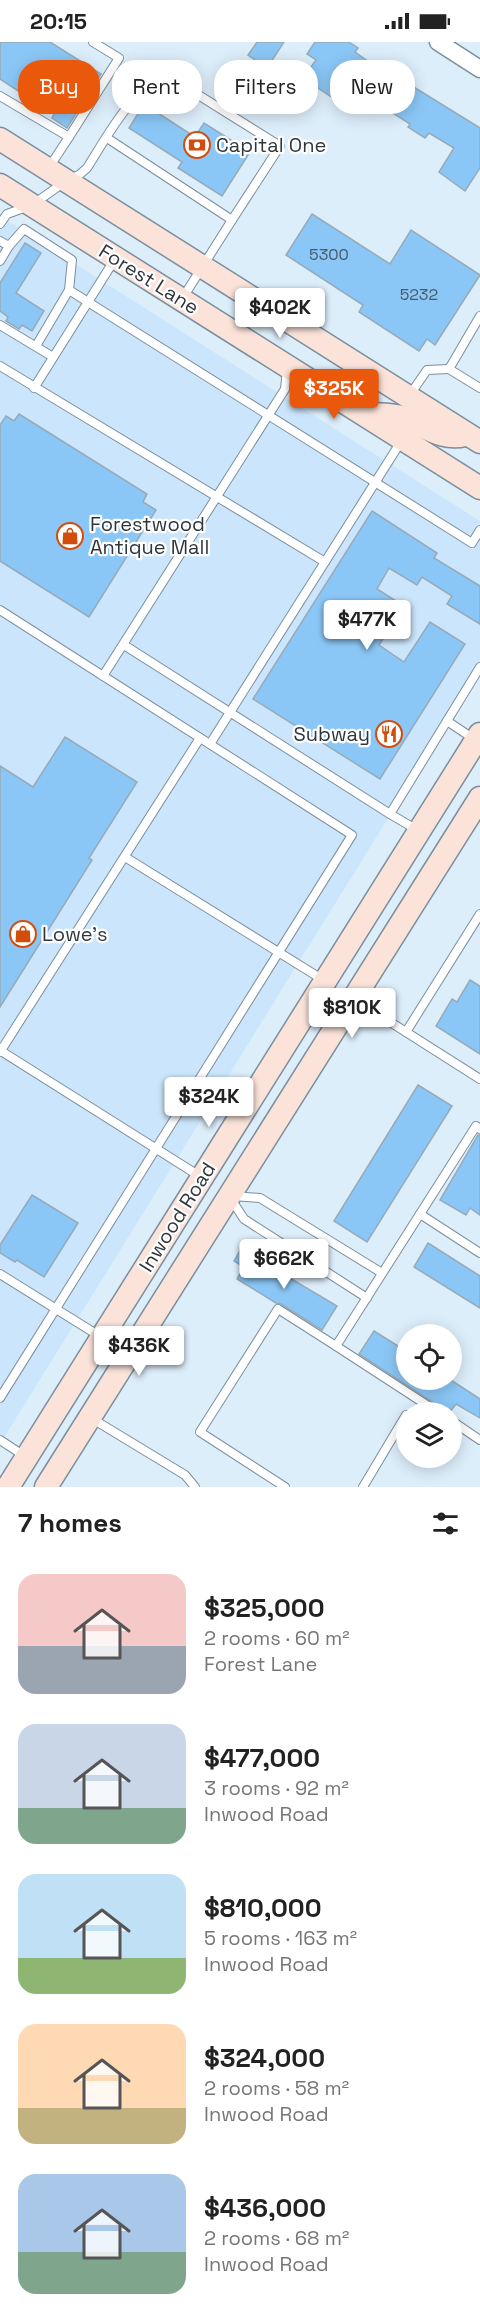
<!DOCTYPE html>
<meta charset="utf-8">
<style>
body{margin:0;font-family:"Space Grotesk",sans-serif;background:#f2f2f2;color:#222;height:100vh;display:flex;flex-direction:column;font-size:22px;white-space:nowrap}
*{box-sizing:border-box;margin:0}
p{font-size:20px;color:#767676}
.icon{flex:none;width:33px;height:33px;fill:none;stroke:currentColor;stroke-width:2;stroke-linecap:round;stroke-linejoin:round}
.map{position:relative;height:1445px;overflow:hidden}
.drawer{display:flex;flex-direction:column;background:#fff;flex:1}
.drawer>*{flex:none}
.banner{position:absolute;left:18px;top:18px;width:444px;height:54px;display:flex;gap:12px}
.buttons{position:absolute;left:396px;top:1282px;display:grid;gap:12px}
.buttons a{display:grid;place-items:center;width:66px;height:66px;border-radius:50%;background:#fff;box-shadow:0 3px 15px #0003;font-size:30px}
.price{position:absolute;translate:-50% -51px;padding:0 14px;border-radius:6px;background:#fff;color:#222;font-size:20px;line-height:39px;filter:drop-shadow(0 2px 3px #0008)}
.price::after{content:'';position:absolute;left:50%;top:36px;width:18px;height:14px;margin-left:-9px;background:inherit;clip-path:polygon(0 0,100% 0,50% 100%)}
.price.selected{background:#ea580c;color:#fff}
ul{padding:0;list-style:none}
li{display:flex;align-items:center;gap:18px;height:150px;padding:0 18px}
li span{display:grid;place-items:center;flex:none;width:168px;height:120px;border-radius:18px;color:#555}
li>.icon{margin-inline-start:auto}
span .icon{width:72px;height:72px;fill:#fffc;stroke-width:1}
li b{font-size:26px}
h2{display:flex;justify-content:space-between;align-items:center;height:72px;padding:0 18px;font-size:26px}
.chip{padding:0 21px;border-radius:24px;background:#fff;box-shadow:0 3px 15px #0003;font-size:21px;line-height:54px}
.chip.selected{background:#ea580c;color:#fff}
.status{display:flex;justify-content:space-between;align-items:center;height:42px;padding:0 30px;background:#fff;direction:ltr}
.status svg{height:16px;fill:currentColor}
.map>svg:first-child{display:block}
</style>
<div class="status"><b>20:15</b><svg viewBox="0 0 49 12"><path d="M0 12V9h3v3zM5 12V6h3v6zM10 12V3h3v9zM15 12V0h3v12zM26 1h20v11H26zM47 4h2v5h-2z"/></svg></div>
<div class="map">
<svg width="480" height="1445" viewBox="0 0 480 1445">
<rect width="100%" height="100%" fill="#ddeefb"/>
<polygon fill="#cbe6fc" points="0,174 480,479 480,628 0,1402"/>
<g fill="#8bc7f6" stroke="#96aab9" stroke-width="1.5">
<polygon points="0,0 50,0 101,32 67,86 52,76 54,72 0,37"/>
<polygon points="257,0 284,0 267,26 248,13"/>
<polygon points="315,0 349,0 358,6 355,10 386,32 388,29 480,86 480,126 465,149 439,130 454,106 429,91 425,96 408,85 410,82 354,46 352,56 336,58 303,36 316,18 307,12"/>
<polygon points="144,62 195,95 204,81 250,110 222,154 178,126 182,120 129,86"/>
<polygon points="312,172 390,222 411,188 480,233 435,303 427,297 419,309 359,270 363,263 286,213"/>
<polygon points="25,201 41,211 16,251 44,269 32,289 22,283 19,287 6,279 8,275 0,269 0,241"/>
<polygon points="19,372 147,452 143,460 156,468 89,575 0,519 0,383 6,374 14,379"/>
<polygon points="372,469 437,511 434,516 480,544 480,582 447,562 452,554 422,535 417,543 389,526 377,547 404,564 379,603 404,620 430,580 465,602 380,737 253,657"/>
<polygon points="65,695 137,740 89,816 92,818 0,965 0,724 33,745"/>
<polygon points="470,938 480,944 480,1012 436,984 452,957 457,960"/>
<polygon points="418,1043 452,1064 367,1200 334,1179"/>
<polygon points="478,1093 480,1093 480,1173 470,1166 466,1173 440,1158"/>
<polygon points="32,1153 78,1181 44,1235 17,1218 15,1220 0,1211 0,1203"/>
<polygon points="428,1201 480,1234 480,1266 414,1225"/>
<polygon points="241,1207 337,1264 322,1288 281,1262 276,1261 237,1237 244,1225 234,1219"/>
<polygon points="374,1289 406,1309 406,1338 451,1338 480,1357 480,1376 456,1362 449,1371 359,1312"/>
</g>
<g fill="none" stroke-linecap="round" stroke-linejoin="round">
<defs>
<g id="service">
<polyline points="0,54 69,95 119,16 93,0"/>
<polyline points="107,96 232,178 182,257"/>
<polyline points="48,127 69,95"/>
<path d="M0 182 7 172 32 163 66 139 79 133 87 126C105 98 135 41 168 34L280 104 232 178"/>
<polyline points="0,199 9,204 0,219"/>
<polyline points="9,204 24,187 72,218 69,248 88,260 34,346"/>
<polyline points="115,217 88,260 472,501 480,488"/>
<polyline points="480,274 449,327 480,346"/>
<polyline points="0,283 53,315"/>
<polyline points="36,304 69,248"/>
<polyline points="0,324 325,520"/>
<polyline points="409,354 427,328 449,327"/>
<polyline points="0,568 352,793 0,1356"/>
<polyline points="124,603 390,772 480,625"/>
<polyline points="103,634 285,347 287,327"/>
<polyline points="447,679 474,697"/>
<polyline points="210,702 402,398"/>
<polyline points="390,772 419,789"/>
<polyline points="125,815 325,939"/>
<polyline points="354,957 480,1037"/>
<polyline points="406,990 480,872"/>
<polyline points="1,1009 201,1135"/>
<polyline points="0,1010 200,696"/>
<polyline points="233,1154 260,1156 382,1231"/>
<polyline points="231,1157 244,1177 367,1256"/>
<polyline points="420,1172 480,1211"/>
<polyline points="0,1232 101,1295"/>
<polyline points="439,1371 336,1304 476,1084 480,1087"/>
<polyline points="91,1376 185,1433 195,1445"/>
<polyline points="452,1379 480,1398"/>
<polyline points="0,1398 26,1415"/>
<polyline points="285,1445 200,1390 278,1267 336,1304"/>
<polyline points="363,1445 406,1373"/>
</g>
<polyline id="minor" points="438,0 480,27"/>
<g id="secondary">
<polyline points="0,97 480,400"/>
<polyline points="0,143 480,446"/>
<path d="M367 371C378 373 391 372 401 375 423 382 440 399 465 393"/>
<polyline points="8,1445 480,692"/>
<polyline points="46,1445 480,756"/>
</g>
</defs>
<use href="#service" stroke="#7b8e9d" stroke-width="10"/>
<use href="#minor" stroke="#7b8e9d" stroke-width="19"/>
<use href="#secondary" stroke="#7b8e9d" stroke-width="25"/>
<use href="#service" stroke="#fff" stroke-width="8"/>
<use href="#minor" stroke="#fff" stroke-width="16"/>
<use href="#secondary" stroke="#fbe3da" stroke-width="22"/>
</g>
<defs>
<symbol id="bank-ring" viewBox="-11 -11 22 22"><circle r="9.5" fill="#fff" stroke="#d24d0c" stroke-width="1.5"/><path d="M-6-4H6V4H-6ZM0-2.3a2.3 2.3 0 1 0 0 4.6a2.3 2.3 0 1 0 0-4.6Z" fill="#d24d0c"/></symbol>
<symbol id="shop-ring" viewBox="-11 -11 22 22"><circle r="9.5" fill="#fff" stroke="#d24d0c" stroke-width="1.5"/><path d="M-5-2.5h2.3a2.7 3.5 0 0 1 5.4 0H5L5.5 6h-11ZM-1.5-2.5h3a1.5 2.3 0 0 0-3 0Z" fill="#d24d0c"/></symbol>
<symbol id="restaurant-ring" viewBox="-11 -11 22 22"><circle r="9.5" fill="#fff" stroke="#d24d0c" stroke-width="1.5"/><path d="M-5-6h1v4h1v-4h1v4h1v-4h1v5L-1.5 .5V6h-2V.5L-5-1ZM5-6V6H3V1.5H1.5Q1.5-4 5-6Z" fill="#d24d0c"/></symbol>
</defs>
<g fill-rule="evenodd">
<use href="#bank-ring" x="182" y="88" width="30" height="30"/>
<use href="#shop-ring" x="55" y="479" width="30" height="30"/>
<use href="#restaurant-ring" x="374" y="677" width="30" height="30"/>
<use href="#shop-ring" x="8" y="877" width="30" height="30"/>
</g>
<g text-anchor="middle" dominant-baseline="central" stroke-width="4.5" stroke-linejoin="round" paint-order="stroke">
<g font-size="16" fill="#465b6b">
<text x="329" y="212">5300</text>
<text x="419" y="252">5232</text>
</g>
<g font-size="20" fill="#2f373d" stroke="#fff" text-anchor="start">
<text x="216" y="103">Capital One</text>
<text x="90" y="482">Forestwood<tspan x="90" dy="23">Antique Mall</tspan></text>
<text x="370" y="692" text-anchor="end">Subway</text>
<text x="42" y="892">Lowe's</text>
</g>
<g font-size="20" fill="#2f373d" stroke="#fff">
<text transform="translate(149 237) rotate(32)">Forest Lane</text>
<text transform="translate(177 1175) rotate(-58)">Inwood Road</text>
</g>
</g>
</svg>
<div class="buttons">
<a><svg class="icon" aria-label="locate" viewBox="0 0 24 24"><circle cx="12" cy="12" r="6"/><path d="M12 2v4M12 18v4M2 12h4M18 12h4"/></svg></a>
<a><svg class="icon" aria-label="layers" viewBox="0 0 24 24"><path d="M12 4l9 5-9 5-9-5zM3 14l9 5 9-5"/></svg></a>
</div>
<b class="price" style="left:280px;top:297px">$402K</b>
<b class="price selected" style="left:334px;top:378px">$325K</b>
<b class="price" style="left:367px;top:609px">$477K</b>
<b class="price" style="left:352px;top:997px">$810K</b>
<b class="price" style="left:209px;top:1086px">$324K</b>
<b class="price" style="left:284px;top:1248px">$662K</b>
<b class="price" style="left:139px;top:1335px">$436K</b>
<div class="banner">
<a class="chip selected">Buy</a>
<a class="chip">Rent</a>
<a class="chip">Filters</a>
<a class="chip">New</a>
</div>
</div>
<section class="drawer">
<h2>7 homes<svg class="icon" aria-label="filters" viewBox="0 0 24 24"><path d="M4 7h16M4 17h16"/><circle cx="9" cy="7" r="2"/><circle cx="15" cy="17" r="2"/></svg></h2>
<ul>
<li><span style="background:linear-gradient(#f6c9c9 60%,#9aa5b1 0)"><svg class="icon" aria-label="home" viewBox="0 0 24 24"><path d="M3 11l9-7 9 7M6 9v11h12V9"/></svg></span><div><b>$325,000</b><p>2 rooms · 60 m²</p><p>Forest Lane</p></div></li>
<li><span style="background:linear-gradient(#c9d6e8 70%,#7fa58c 0)"><svg class="icon" aria-label="home" viewBox="0 0 24 24"><path d="M3 11l9-7 9 7M6 9v11h12V9"/></svg></span><div><b>$477,000</b><p>3 rooms · 92 m²</p><p>Inwood Road</p></div></li>
<li><span style="background:linear-gradient(#bfe0f5 70%,#8fb573 0)"><svg class="icon" aria-label="home" viewBox="0 0 24 24"><path d="M3 11l9-7 9 7M6 9v11h12V9"/></svg></span><div><b>$810,000</b><p>5 rooms · 163 m²</p><p>Inwood Road</p></div></li>
<li><span style="background:linear-gradient(#ffd9b3 70%,#c2b280 0)"><svg class="icon" aria-label="home" viewBox="0 0 24 24"><path d="M3 11l9-7 9 7M6 9v11h12V9"/></svg></span><div><b>$324,000</b><p>2 rooms · 58 m²</p><p>Inwood Road</p></div></li>
<li><span style="background:linear-gradient(#a9c7e8 65%,#7fa58c 0)"><svg class="icon" aria-label="home" viewBox="0 0 24 24"><path d="M3 11l9-7 9 7M6 9v11h12V9"/></svg></span><div><b>$436,000</b><p>2 rooms · 68 m²</p><p>Inwood Road</p></div></li>
</ul>
</section>
